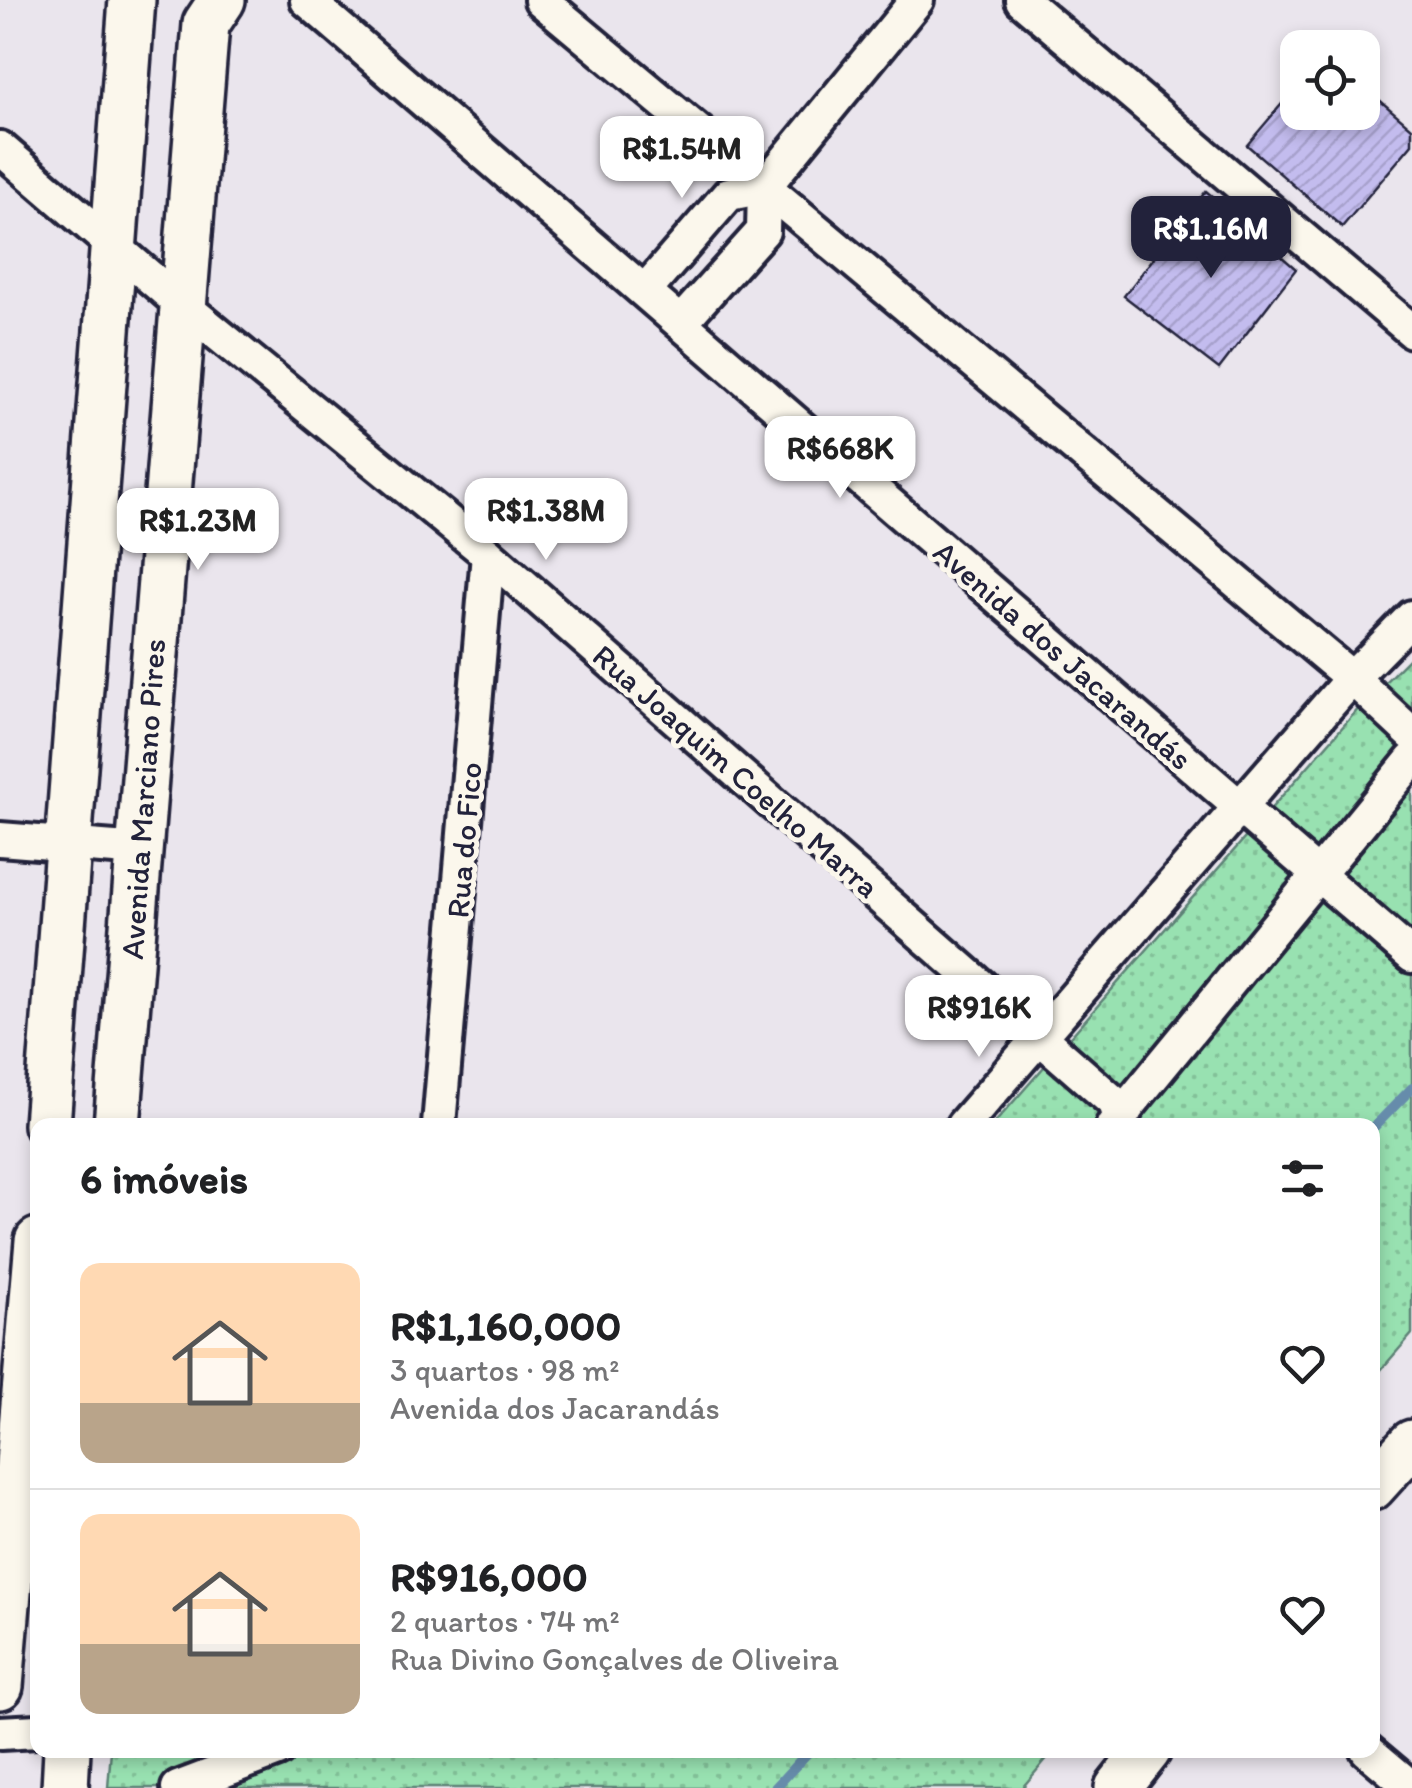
<!DOCTYPE html>
<html lang="pt">
<meta charset="utf-8">
<style>
body{margin:0;font-family:Itim,sans-serif;background:#f6f6f6;color:#202124;height:100vh;display:flex;flex-direction:column;font-size:38px;white-space:nowrap}
*{box-sizing:border-box;margin:0}
p{font-size:32px;color:#757577}
.icon{flex:none;width:55px;height:55px;fill:none;stroke:currentColor;stroke-width:2;stroke-linecap:round;stroke-linejoin:round}
.map{position:relative;flex:1;overflow:hidden}
.panel{position:absolute;left:30px;top:1118px;width:1350px;height:640px;display:flex;flex-direction:column;background:#fff;border-radius:20px;box-shadow:0 5px 15px #0003}
.panel>*{flex:none}
.controls{position:absolute;left:1280px;top:30px;display:grid;gap:20px}
.controls a{display:grid;place-items:center;width:100px;height:100px;border-radius:20px;background:#fff;box-shadow:0 5px 15px #0003;font-size:50px}
.price{position:absolute;translate:-50% -85px;padding:0 22px;border-radius:20px;background:#fff;color:#222;font-size:32px;line-height:65px;filter:drop-shadow(0 2px 5px #0008)}
.price::after{content:'';position:absolute;left:50%;top:60px;width:30px;height:22px;margin-left:-15px;background:inherit;clip-path:polygon(0 0,100% 0,50% 100%)}
.price.active{background:#22223b;color:#fff}
ul{padding:0;list-style:none}
li{display:flex;align-items:center;gap:30px;height:250px;padding:0 50px}
li+li{border-top:2px solid #e0e0e0}
li span{display:grid;place-items:center;flex:none;width:280px;height:200px;border-radius:20px;color:#555}
li>.icon{margin-inline-start:auto}
span .icon{width:120px;height:120px;fill:#fffc;stroke-width:1}
li b{font-size:42px}
h2{display:flex;justify-content:space-between;align-items:center;height:120px;padding:0 50px;font-size:42px}
.map>svg:first-child{display:block}
</style>
<div class="map">
<svg width="1412" height="1788" viewBox="0 0 1412 1788">
<defs>
<pattern id="grass-dots" width="8" height="8" patternUnits="userSpaceOnUse" patternTransform="scale(2.5)"><rect width="8" height="8" fill="#98e1b1"/><path d="M2 2h.1M6 6h.1" fill="none" stroke="#83c199" stroke-width="1.8" stroke-linecap="round"/></pattern>
<pattern id="building-hatch" width="6" height="6" patternUnits="userSpaceOnUse" patternTransform="scale(2.5)"><rect width="6" height="6" fill="#c3bcee"/><path d="M-1 1l2-2M0 6l6-6M5 7l2-2" fill="none" stroke="#a7a1cd"/></pattern>
</defs>
<rect width="100%" height="100%" fill="#eae5ed"/>
<filter id="ink" filterUnits="userSpaceOnUse"><feTurbulence type="fractalNoise" baseFrequency=".01" numOctaves="2"/><feDisplacementMap in="SourceGraphic" scale="20" xChannelSelector="R" yChannelSelector="G"/><feConvolveMatrix kernelMatrix="1 2 1 2 8 2 1 2 1" color-interpolation-filters="sRGB"/></filter>
<g filter="url(#ink)">
<g fill="url(#grass-dots)" stroke="#5d8276" stroke-width="2.5">
<polygon points="1412,655 1412,1334 1373,1379 1372,1125 993,1125 1360,707"/>
<polygon points="111,1750 1054,1750 1022,1788 108,1788"/>
</g>
<g fill="none" stroke-linecap="round" stroke-linejoin="round">
<g stroke="#668cab" stroke-width="10">
<polyline points="1372,1129 1412,1088"/>
<polyline points="775,1788 810,1750"/>
</g>
</g>
<g fill="url(#building-hatch)" stroke="#22223b" stroke-width="2.5">
<polygon points="1298,85 1298,112 1362,112 1362,85 1412,128 1412,144 1342,227 1247,145"/>
<polygon points="1206,191 1296,269 1219,369 1124,296"/>
</g>
<g fill="none" stroke-linecap="round" stroke-linejoin="round">
<defs>
<g id="street">
<polyline points="307,0 1412,956"/>
<polyline points="541,0 1352,678 1412,734"/>
<polyline points="1022,0 1412,331"/>
<polyline points="0,148 181,304 488,554 1125,1112"/>
<polyline points="645,291 729,194 764,187"/>
<polyline points="682,321 763,231 764,187 917,0"/>
<polyline points="0,839 140,850"/>
<polyline points="439,1125 488,554"/>
<polyline points="963,1125 1352,678 1412,617"/>
<polyline points="1113,1125 1412,760"/>
<polyline points="0,1733 38,1731"/>
<polyline points="1367,1750 1412,1788"/>
<polyline points="178,1788 278,1750"/>
</g>
<g id="secondary">
<polyline points="47,1125 132,0"/>
<polyline points="117,1125 206,24 222,0"/>
<polyline points="1372,1487 1412,1443"/>
<polyline points="0,1686 38,1241"/>
<polyline points="65,1788 67,1750"/>
<polyline points="1118,1788 1148,1750"/>
</g>
</defs>
<use href="#street" stroke="#22223b" stroke-width="40"/>
<use href="#secondary" stroke="#22223b" stroke-width="52"/>
<use href="#street" stroke="#fbf7ec" stroke-width="32"/>
<use href="#secondary" stroke="#fbf7ec" stroke-width="45"/>
</g>
</g>
<g text-anchor="middle" dominant-baseline="central" stroke-width="10" stroke-linejoin="round" paint-order="stroke">
<g font-size="32" fill="#22223b" stroke="#fbf7ec">
<text transform="translate(1063 655) rotate(41)">Avenida dos Jacarandás</text>
<text transform="translate(736 771) rotate(41)">Rua Joaquim Coelho Marra</text>
<text transform="translate(143 799) rotate(-86)">Avenida Marciano Pires</text>
<text transform="translate(464 840) rotate(-85)">Rua do Fico</text>
</g>
</g>
</svg>
<div class="controls">
<a><svg class="icon" aria-label="locate" viewBox="0 0 24 24"><circle cx="12" cy="12" r="6"/><path d="M12 2v4M12 18v4M2 12h4M18 12h4"/></svg></a>
</div>
<b class="price" style="left:682px;top:201px">R$1.54M</b>
<b class="price active" style="left:1211px;top:281px">R$1.16M</b>
<b class="price" style="left:840px;top:501px">R$668K</b>
<b class="price" style="left:546px;top:563px">R$1.38M</b>
<b class="price" style="left:198px;top:573px">R$1.23M</b>
<b class="price" style="left:979px;top:1060px">R$916K</b>
<section class="panel">
<h2>6 imóveis<svg class="icon" aria-label="filters" viewBox="0 0 24 24"><path d="M4 7h16M4 17h16"/><circle cx="9" cy="7" r="2"/><circle cx="15" cy="17" r="2"/></svg></h2>
<ul>
<li><span style="background:linear-gradient(#ffd9b3 70%,#b9a48a 0)"><svg class="icon" aria-label="home" viewBox="0 0 24 24"><path d="M3 11l9-7 9 7M6 9v11h12V9"/></svg></span><div><b>R$1,160,000</b><p>3 quartos · 98 m²</p><p>Avenida dos Jacarandás</p></div><svg class="icon" aria-label="heart" viewBox="0 0 24 24"><path d="M12 20l-8-8c-3-5 5-10 8-4 3-6 11-1 8 4z"/></svg></li>
<li><span style="background:linear-gradient(#ffd9b3 65%,#b9a48a 0)"><svg class="icon" aria-label="home" viewBox="0 0 24 24"><path d="M3 11l9-7 9 7M6 9v11h12V9"/></svg></span><div><b>R$916,000</b><p>2 quartos · 74 m²</p><p>Rua Divino Gonçalves de Oliveira</p></div><svg class="icon" aria-label="heart" viewBox="0 0 24 24"><path d="M12 20l-8-8c-3-5 5-10 8-4 3-6 11-1 8 4z"/></svg></li>
</ul>
</section>
</div>
